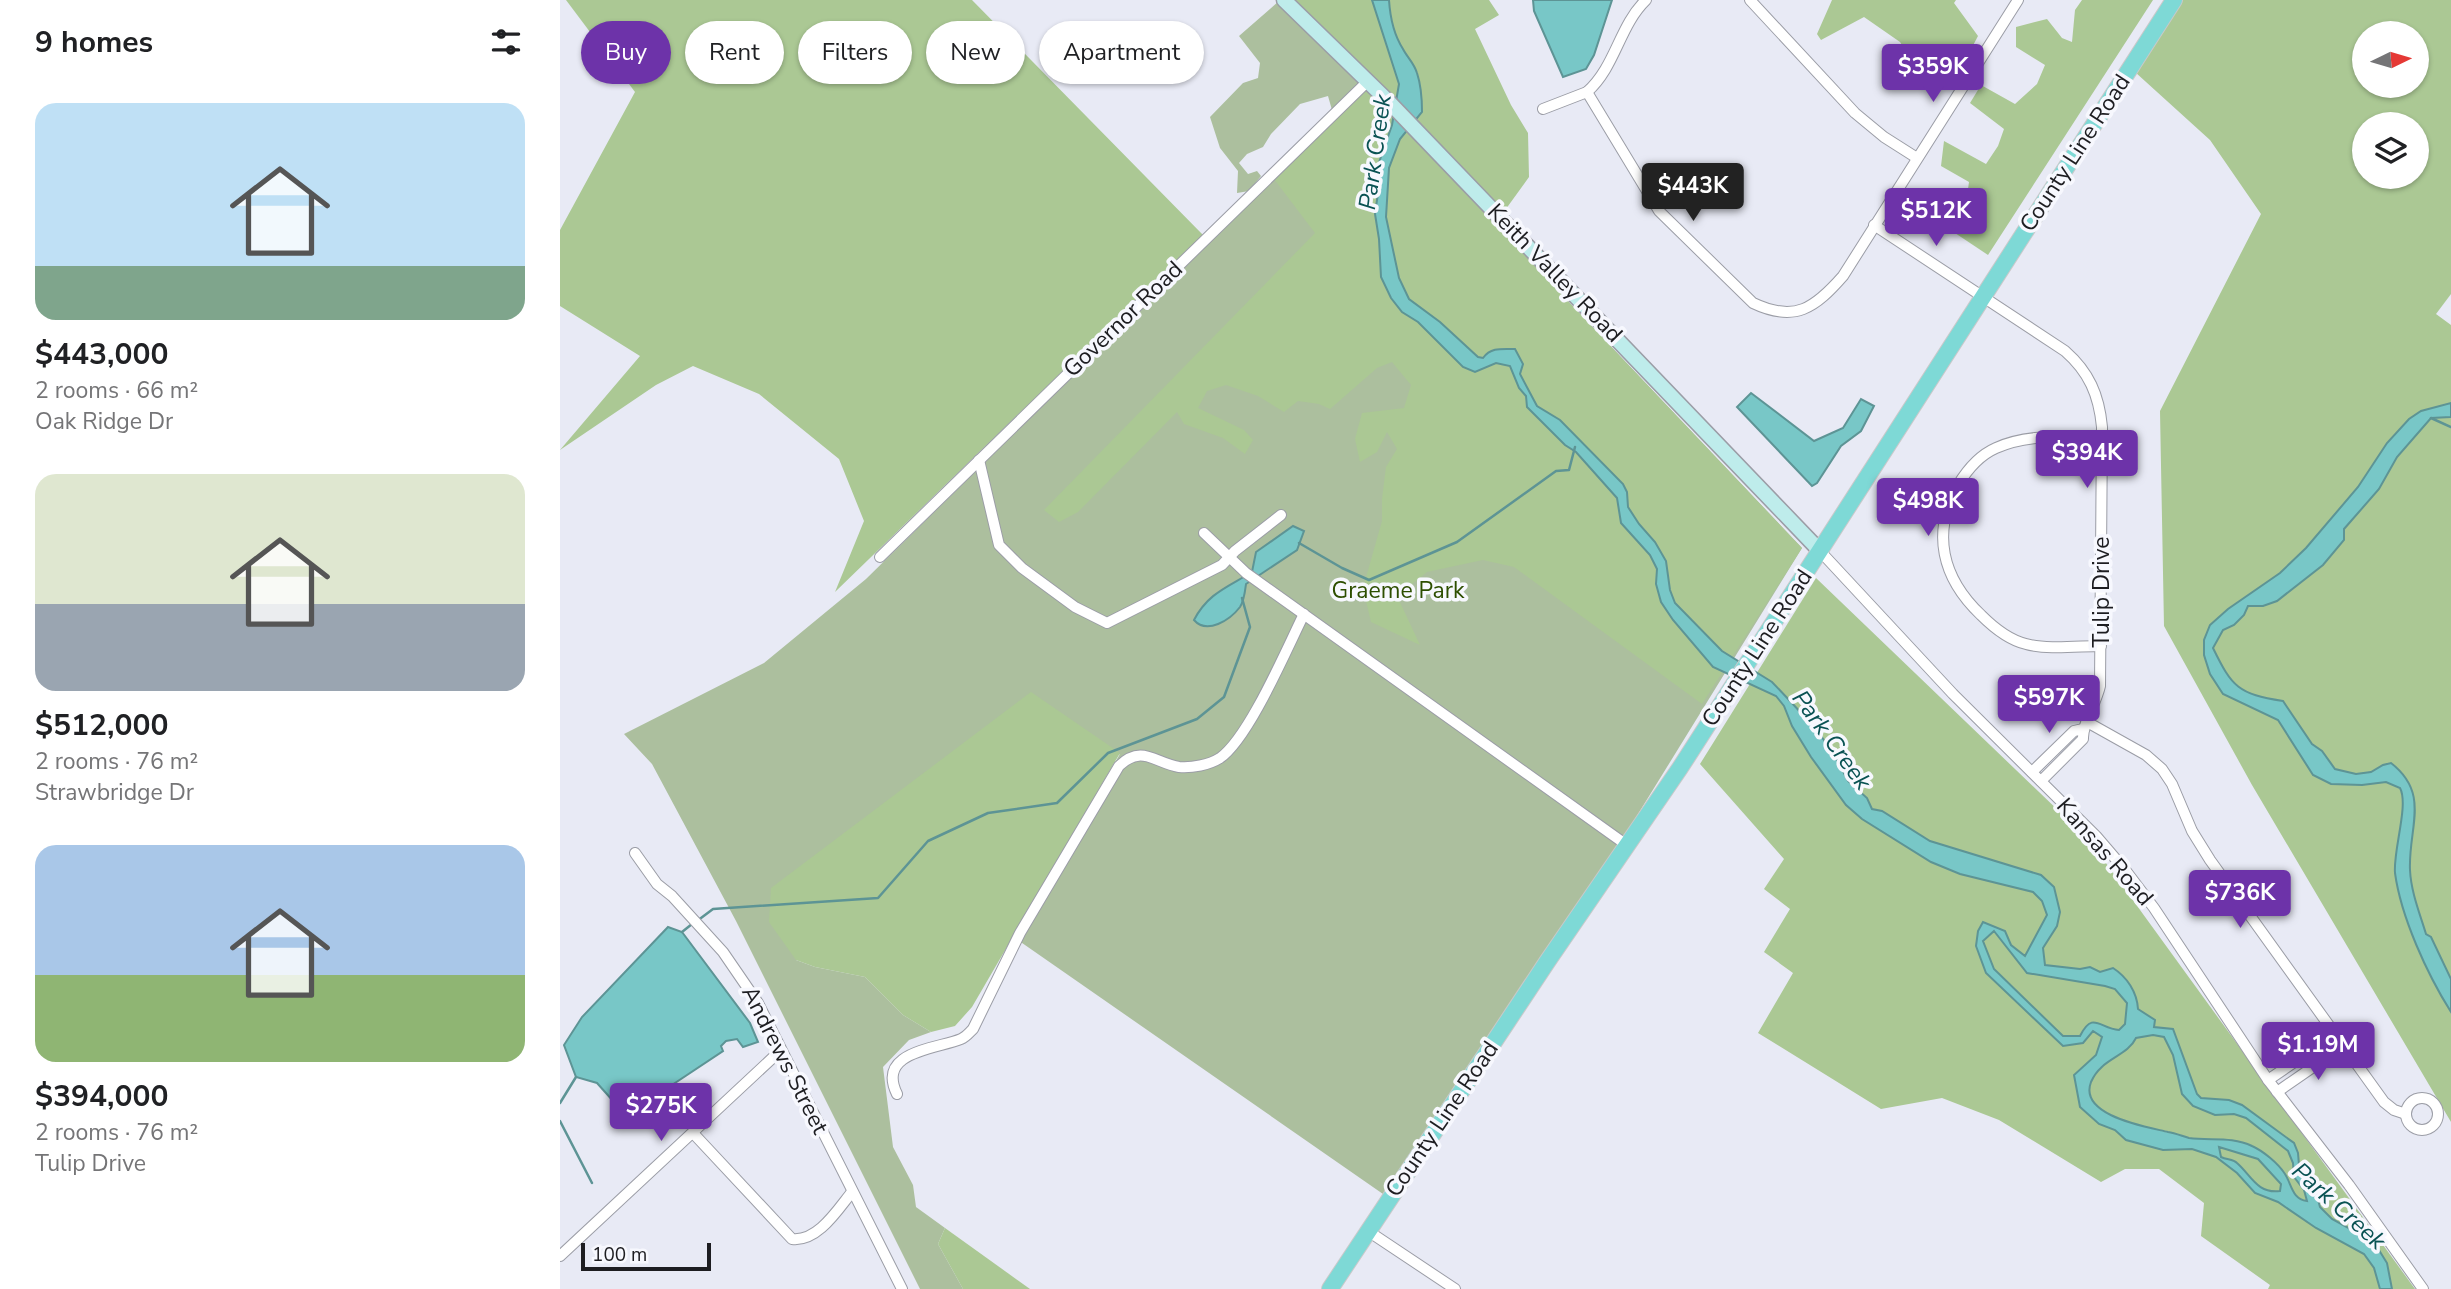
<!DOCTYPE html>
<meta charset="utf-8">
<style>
body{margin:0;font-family:"Nunito Sans",sans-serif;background:#f2f2f2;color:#202124;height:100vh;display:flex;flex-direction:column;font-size:26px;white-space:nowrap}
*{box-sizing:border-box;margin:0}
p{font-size:23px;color:#757577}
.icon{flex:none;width:38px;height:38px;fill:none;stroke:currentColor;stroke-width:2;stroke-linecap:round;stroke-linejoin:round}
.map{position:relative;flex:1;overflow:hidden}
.panel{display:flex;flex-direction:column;background:#fff;width:560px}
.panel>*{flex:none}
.hud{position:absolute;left:21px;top:21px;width:665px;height:63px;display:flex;gap:14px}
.needle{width:46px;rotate:85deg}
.tools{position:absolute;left:1792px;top:21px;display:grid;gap:14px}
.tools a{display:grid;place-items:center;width:77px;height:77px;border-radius:50%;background:#fff;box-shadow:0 2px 5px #0004;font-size:35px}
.scale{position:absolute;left:21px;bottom:18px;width:130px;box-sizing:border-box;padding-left:7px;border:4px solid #1d1d21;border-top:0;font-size:19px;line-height:24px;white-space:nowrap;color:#1d1d21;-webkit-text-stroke:5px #f7f8fe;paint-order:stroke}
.price{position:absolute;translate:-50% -60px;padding:0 16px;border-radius:7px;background:#6d33a9;color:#fff;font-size:23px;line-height:46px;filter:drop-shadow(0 2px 4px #0008)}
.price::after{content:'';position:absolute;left:50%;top:42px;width:21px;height:16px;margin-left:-10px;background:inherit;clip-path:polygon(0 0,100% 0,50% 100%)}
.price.on{background:#222;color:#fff}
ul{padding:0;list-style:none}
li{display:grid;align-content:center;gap:14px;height:371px;padding:0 35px}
li span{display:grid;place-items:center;height:217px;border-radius:21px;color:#555}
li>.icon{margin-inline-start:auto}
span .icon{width:126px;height:126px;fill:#fffc;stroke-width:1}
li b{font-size:30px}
h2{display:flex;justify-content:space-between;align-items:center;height:84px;padding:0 35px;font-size:30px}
.tag{padding:0 24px;border-radius:32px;background:#fff;box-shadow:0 2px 5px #0004;font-size:24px;line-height:63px}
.tag.on{background:#6d33a9;color:#fff}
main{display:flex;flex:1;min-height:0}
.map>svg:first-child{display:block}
</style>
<main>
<section class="panel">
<h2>9 homes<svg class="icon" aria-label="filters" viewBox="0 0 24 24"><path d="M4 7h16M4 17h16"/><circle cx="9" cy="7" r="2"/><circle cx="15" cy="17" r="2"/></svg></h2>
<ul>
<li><span style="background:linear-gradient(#bfe0f5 75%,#7fa58c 0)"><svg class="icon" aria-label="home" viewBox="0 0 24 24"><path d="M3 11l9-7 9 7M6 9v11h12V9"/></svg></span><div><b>$443,000</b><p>2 rooms · 66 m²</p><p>Oak Ridge Dr</p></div></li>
<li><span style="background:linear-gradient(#dfe7d0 60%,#9aa5b1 0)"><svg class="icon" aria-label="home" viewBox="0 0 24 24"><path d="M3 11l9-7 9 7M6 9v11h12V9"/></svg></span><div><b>$512,000</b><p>2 rooms · 76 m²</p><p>Strawbridge Dr</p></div></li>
<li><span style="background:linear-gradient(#a9c7e8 60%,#8fb573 0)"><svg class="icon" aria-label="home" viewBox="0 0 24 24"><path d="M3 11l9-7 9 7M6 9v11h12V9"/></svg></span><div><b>$394,000</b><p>2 rooms · 76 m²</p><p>Tulip Drive</p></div></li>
</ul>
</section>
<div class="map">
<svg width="1891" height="1289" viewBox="0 0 1891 1289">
<rect width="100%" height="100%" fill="#e8eaf5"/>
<g fill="#acbf9e">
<polygon points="719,1 802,82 772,110 768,96 740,104 711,134 703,147 687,154 679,163 688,174 697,171 701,176 689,191 677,193 678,171 660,148 650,117 683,83 698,78 700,63 679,36"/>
<polygon points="806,88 1242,548 1062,840 823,1194 452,936 560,754 236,960 255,967 305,977 343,1015 371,1032 349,1040 323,1067 333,1147 353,1185 356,1207 385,1228 378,1244 403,1289 360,1289 176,921 92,764 64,734 204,663 306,579"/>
</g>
<g fill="#abc894" fill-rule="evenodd">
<polygon points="6,0 412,0 643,235 275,592 304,521 279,459 199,394 133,366 96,385 0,450 80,356 0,306 0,230 75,92"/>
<polygon points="725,0 929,0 939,15 915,29 951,105 968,133 969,177 943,213"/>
<polygon points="1272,0 1396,0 1394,3 1418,36 1399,72 1365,80 1340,42 1304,17 1261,40 1257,34"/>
<polygon points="1522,0 1593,0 1428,255 1392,231 1407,196 1409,182 1381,166 1384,141 1426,164 1438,146 1444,129 1410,103 1421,85 1455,104 1477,84 1485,65 1456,47 1456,27 1487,19 1502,38 1512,42 1515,10"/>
<path d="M1622 0H1891V294L1876 314 1891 325V1122L1692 785 1604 626 1600 411 1701 214 1650 140 1575 72ZM1804 33H1857V86H1804ZM1804 124H1857V177H1804Z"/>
<polygon points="806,88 1242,548 1142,704 954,567 923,560 867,572 837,596 860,645 811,622 803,588 822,521 822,499 826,467 837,449 827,432 817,452 800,462 795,439 802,413 844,408 851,385 832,362 817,368 770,409 759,404 738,401 724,412 698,396 666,385 647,391 638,408 684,430 693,440 685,454 663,438 624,424 617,412 518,512 499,522 484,510 755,233 714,179"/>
<polygon points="1256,578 1530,841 1855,1289 1708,1289 1710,1285 1641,1236 1644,1203 1599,1169 1565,1169 1541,1182 1439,1120 1382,1098 1321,1109 1198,1033 1233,973 1204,952 1230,909 1204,889 1224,859 1140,764"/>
<polygon points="471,692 560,753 412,1007 395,1026 371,1032 343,1015 305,977 255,967 236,960 209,922 211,888"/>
<polygon points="385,1228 470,1289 403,1289 378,1244"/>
</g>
<g fill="#78c7c7" stroke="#5d9495" stroke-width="2" fill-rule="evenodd">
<path d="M812 0H829C830 16 834 35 843 49 847 57 854 63 857 73 861 85 862 99 862 112L840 139 829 168 826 217 839 278 849 299 880 322 918 357 923 358C931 347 942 349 955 349L963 364 960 374 977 406 1000 420 1063 484 1067 492 1068 507 1079 524 1095 542 1106 561 1110 590 1115 603 1162 651 1212 682 1231 702 1254 727 1273 752 1288 781 1307 798 1312 809 1322 811 1370 841 1481 875 1494 887 1500 912 1497 926 1483 948 1485 965 1520 969 1530 967 1540 972 1553 968C1567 977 1577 992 1578 1009L1595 1020 1594 1027 1613 1029 1637 1094 1641 1098 1669 1100 1682 1105 1734 1143 1738 1153 1739 1165 1753 1181 1760 1207 1772 1219 1814 1242 1827 1263 1832 1289H1820L1814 1268 1804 1254 1756 1228 1718 1202 1695 1193 1677 1173 1656 1157 1632 1149 1603 1150 1566 1140 1555 1130 1539 1124 1520 1107 1514 1075 1536 1055 1542 1037 1533 1031 1523 1043 1503 1046 1426 973 1416 946 1418 931 1423 922 1445 931 1451 945 1465 956 1487 915 1482 901 1473 892 1400 874 1371 862 1302 819 1286 805 1251 757 1232 726 1224 706 1216 696 1153 667 1113 620 1101 602 1096 584 1097 569 1090 555 1061 523 1057 498 1016 452 1005 445 967 407 966 396 959 388 950 366 936 363 915 372 903 367 858 322 842 312 831 298 821 277 819 239 815 214 819 186 816 171 832 125 839 84ZM1434 931 1467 973 1545 986 1555 989 1567 1003 1565 1024 1559 1030C1540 1029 1533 1010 1520 1036H1503L1434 969 1423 941ZM1593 1035 1604 1037 1613 1055 1622 1094 1633 1106 1655 1115 1674 1114 1686 1118 1728 1151 1733 1163 1734 1177 1744 1190 1747 1201C1732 1199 1732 1185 1725 1174 1718 1163 1703 1151 1692 1146 1672 1136 1650 1141 1629 1138 1622 1136 1615 1133 1608 1132 1588 1127 1518 1116 1531 1082 1541 1058 1567 1057 1576 1038ZM1659 1147 1698 1159 1721 1184 1720 1191C1697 1194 1691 1175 1677 1163 1673 1159 1667 1160 1661 1157Z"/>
<polygon points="973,0 1052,0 1034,55 1026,69 1003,77 974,11"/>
<polygon points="1191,393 1254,441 1283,428 1301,399 1314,406 1301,431 1281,446 1257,483 1252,486 1177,407"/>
<path d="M1891 403V417L1871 418 1837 457 1819 489 1784 529V540L1763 565 1717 601 1703 606H1688L1684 615 1674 625 1663 630 1653 648C1672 687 1678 694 1723 701L1752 744 1762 751 1775 769 1796 774 1811 772 1823 765 1831 763C1871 794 1848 828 1850 870 1851 892 1860 914 1866 934L1871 937 1891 979V1012C1867 974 1841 917 1835 873 1833 850 1849 805 1840 788L1826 782 1802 785 1771 784 1753 775 1718 720 1663 694 1650 674 1644 655V640L1650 625 1668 609 1720 573 1746 548 1798 487 1827 443 1849 419 1861 411Z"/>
<path d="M733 526 744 531 737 550 686 584C685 592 684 601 680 607 670 620 647 635 634 620 648 593 668 587 692 572L696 552Z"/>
<polygon points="108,927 122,932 190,1023 198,1042 183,1047 177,1039 166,1041 161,1046 163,1051 109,1087 78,1118 61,1110 37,1083 16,1077 4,1045 22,1017"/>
</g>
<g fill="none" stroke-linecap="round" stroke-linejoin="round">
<g stroke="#5d9495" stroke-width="2.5">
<polyline points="1871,418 1891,427"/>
<polyline points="739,543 782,568 809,580 897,542 996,471 1009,470 1015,447"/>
<polyline points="137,921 153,909 318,898 368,841 428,813 497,803 548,753 637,719 664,697 690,627 682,598"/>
<polyline points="122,932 132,924"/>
<polyline points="0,1103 16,1077"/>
<polyline points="0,1121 32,1183"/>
</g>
<defs>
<g id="street">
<polyline points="1190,0 1295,113 1324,137 1357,158"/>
<path d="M1027 92C1056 66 1059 26 1086 0"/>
<path d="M983 109 1027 92 1099 211 1193 303C1235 323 1255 308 1283 276L1458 0"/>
<path d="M1314 225 1505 351C1529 372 1539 395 1542 427L1540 686C1536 704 1522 724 1523 739L1481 781"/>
<polyline points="419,460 439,545 462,568 515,607 547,623 662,565 675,551 721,515"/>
<polyline points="644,533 686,573 1068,846"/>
<polyline points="1260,551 1393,694 1536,836 1566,871 1594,908 1708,1080 1789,1185 1863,1289"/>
<polyline points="320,557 807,82"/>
<path d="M1541 646C1519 646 1487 650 1466 644 1449 640 1433 627 1421 615 1382 578 1371 533 1398 485 1407 470 1420 455 1436 448 1469 433 1508 437 1542 439"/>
<polyline points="1527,722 1586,755 1602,769 1612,784 1632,831 1650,860 1824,1102 1834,1110 1846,1114"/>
<polyline points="1472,772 1514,731 1523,729"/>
<polyline points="75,853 97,884 112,896 163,952 198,1003 342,1289"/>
<polyline points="1708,1080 1774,1035"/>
<polyline points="1717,1092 1782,1047"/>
<path d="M337 1094C316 1051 377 1049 401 1039 406 1037 409 1033 413 1029L460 933 559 766C582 744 595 763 619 767 632 768 649 765 660 758 689 738 727 648 744 614"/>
<circle cx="1862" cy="1114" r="16"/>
<path d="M133 1133 232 1239C258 1242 278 1209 292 1192"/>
<polyline points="808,1231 895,1289"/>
<polyline points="0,1256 221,1050"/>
</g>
<polyline id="secondary" points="724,0 830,103 1260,551"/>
<polyline id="primary" points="770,1289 987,962 1120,768 1614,0"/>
</defs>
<use href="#street" stroke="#9b9da6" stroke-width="12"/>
<use href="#secondary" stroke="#9b9da6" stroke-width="17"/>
<use href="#primary" stroke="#c9c9ca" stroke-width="18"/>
<use href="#street" stroke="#fff" stroke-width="10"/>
<use href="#secondary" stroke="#beeceb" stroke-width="14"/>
<use href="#primary" stroke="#7ed9d6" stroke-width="16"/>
</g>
<g text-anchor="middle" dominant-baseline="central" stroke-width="7" stroke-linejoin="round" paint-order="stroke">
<g font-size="23" fill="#1d1d21" stroke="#f7f8fe">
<text transform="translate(1515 153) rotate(-57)">County Line Road</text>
<text transform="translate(995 273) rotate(46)">Keith Valley Road</text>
<text transform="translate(563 319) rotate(-44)">Governor Road</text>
<text transform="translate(1541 592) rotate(-90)">Tulip Drive</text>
<text transform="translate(1197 648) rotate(-57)">County Line Road</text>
<text transform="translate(1545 852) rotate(49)">Kansas Road</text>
<text transform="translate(225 1060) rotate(63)">Andrews Street</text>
<text transform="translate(882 1119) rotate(-56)">County Line Road</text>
</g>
<g font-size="23" fill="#2d4e00" stroke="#f7f8fe">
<text x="838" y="590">Graeme Park</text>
</g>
<g font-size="24" font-style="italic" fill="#095253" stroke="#f7f8fe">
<text transform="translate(815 152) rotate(-82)">Park Creek</text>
<text transform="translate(1272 740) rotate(54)">Park Creek</text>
<text transform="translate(1779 1206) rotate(42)">Park Creek</text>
</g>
</g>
</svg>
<div class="tools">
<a><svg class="needle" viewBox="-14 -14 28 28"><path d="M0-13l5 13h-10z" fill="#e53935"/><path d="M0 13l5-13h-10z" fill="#757577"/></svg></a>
<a><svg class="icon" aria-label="layers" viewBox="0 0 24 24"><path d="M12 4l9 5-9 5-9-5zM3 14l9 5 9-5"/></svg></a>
</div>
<div class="scale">100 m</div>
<b class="price" style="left:1373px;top:104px">$359K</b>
<b class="price on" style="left:1133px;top:223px">$443K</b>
<b class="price" style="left:1376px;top:248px">$512K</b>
<b class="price" style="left:1527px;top:490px">$394K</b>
<b class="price" style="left:1368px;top:538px">$498K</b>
<b class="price" style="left:1489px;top:735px">$597K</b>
<b class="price" style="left:1680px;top:930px">$736K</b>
<b class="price" style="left:1758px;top:1082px">$1.19M</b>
<b class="price" style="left:101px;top:1143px">$275K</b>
<div class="hud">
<a class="tag on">Buy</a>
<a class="tag">Rent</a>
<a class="tag">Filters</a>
<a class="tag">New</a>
<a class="tag">Apartment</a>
</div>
</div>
</main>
